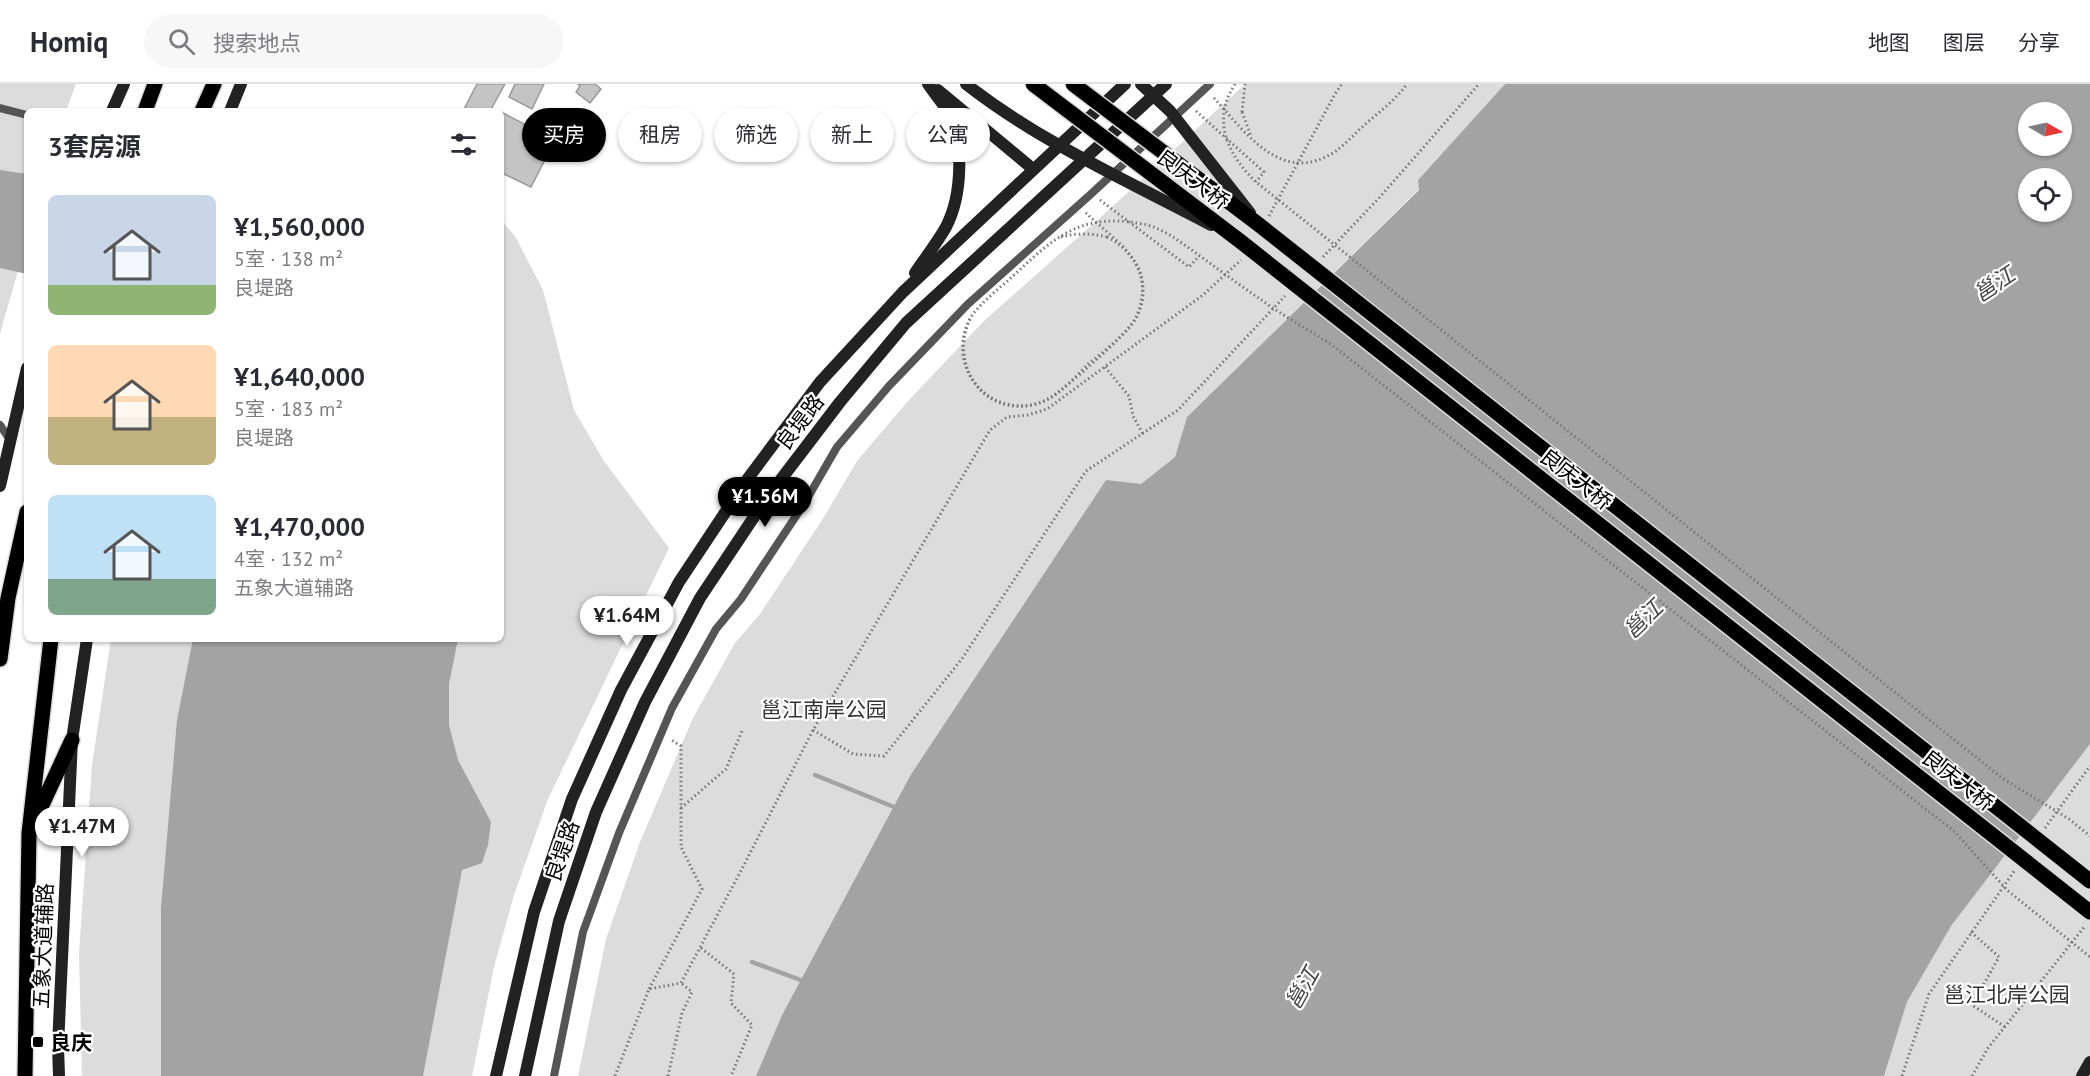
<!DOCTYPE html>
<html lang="zh">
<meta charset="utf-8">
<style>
body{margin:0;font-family:"PT Sans","Noto Sans SC",sans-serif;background:#f7f7f7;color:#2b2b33;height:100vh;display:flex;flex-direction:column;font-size:22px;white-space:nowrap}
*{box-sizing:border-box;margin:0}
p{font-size:20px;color:#7c7c81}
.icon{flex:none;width:33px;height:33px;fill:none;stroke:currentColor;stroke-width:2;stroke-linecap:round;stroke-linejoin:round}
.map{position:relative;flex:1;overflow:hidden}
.sheet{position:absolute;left:24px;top:24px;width:480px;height:534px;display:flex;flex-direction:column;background:#fff;border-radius:9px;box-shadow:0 2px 4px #0004}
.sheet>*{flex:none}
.guide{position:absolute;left:522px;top:24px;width:570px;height:54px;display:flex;gap:12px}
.needle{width:39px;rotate:99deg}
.buttons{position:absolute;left:2018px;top:18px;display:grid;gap:12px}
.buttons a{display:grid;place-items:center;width:54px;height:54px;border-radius:50%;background:#fff;box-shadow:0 2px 4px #0004;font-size:30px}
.price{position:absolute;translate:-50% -51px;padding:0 14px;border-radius:21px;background:#fff;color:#222;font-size:20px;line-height:39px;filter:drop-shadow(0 2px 3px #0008)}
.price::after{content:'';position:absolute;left:50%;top:36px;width:18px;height:14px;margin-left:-9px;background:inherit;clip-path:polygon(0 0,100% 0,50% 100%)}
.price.current{background:#000;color:#fff}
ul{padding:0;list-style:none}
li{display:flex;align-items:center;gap:18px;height:150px;padding:0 24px}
li span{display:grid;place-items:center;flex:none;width:168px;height:120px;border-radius:9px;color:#555}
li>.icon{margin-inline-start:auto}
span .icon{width:72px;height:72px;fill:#fffc;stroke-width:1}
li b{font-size:26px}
h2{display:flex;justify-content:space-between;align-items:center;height:72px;padding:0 24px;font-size:26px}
.chip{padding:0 21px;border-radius:27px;background:#fff;box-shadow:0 2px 4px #0004;font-size:21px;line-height:54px}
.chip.current{background:#000;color:#fff}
header{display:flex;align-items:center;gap:36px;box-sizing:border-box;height:84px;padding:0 30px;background:#fff;border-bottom:2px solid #e1e1e2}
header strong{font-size:28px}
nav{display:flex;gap:33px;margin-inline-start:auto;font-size:21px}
.search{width:420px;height:54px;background:#f7f7f7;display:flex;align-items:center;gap:15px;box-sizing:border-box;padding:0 21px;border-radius:33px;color:#7c7c81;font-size:22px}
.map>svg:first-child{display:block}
</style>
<header>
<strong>Homiq</strong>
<div class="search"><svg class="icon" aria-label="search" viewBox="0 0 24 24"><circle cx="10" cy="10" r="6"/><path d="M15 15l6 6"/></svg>搜索地点</div>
<nav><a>地图</a><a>图层</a><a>分享</a></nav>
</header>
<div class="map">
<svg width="2090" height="992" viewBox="0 0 2090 992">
<rect width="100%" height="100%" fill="#fff"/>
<g fill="#dcdcdc">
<polygon points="0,0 76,0 66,27 27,27 27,155 0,250"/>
<polygon points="1245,0 1505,0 1418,96 1419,105 1187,333 1175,373 1141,400 910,692 782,931 756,992 578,992 606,855 640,758 693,634 735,559 760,530 824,433 857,377 907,318 984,237 1111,124"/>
<polygon points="501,136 515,152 543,206 574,326 604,377 669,464 548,715 514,811 494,883 472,992 82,992 79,869 92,681 111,555 501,555"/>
<polygon points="2090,660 2090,978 2082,992 1884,992 1907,918 1951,841"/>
</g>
<g fill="#a3a3a3" fill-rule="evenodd">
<path d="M1505 0H2090V660L1951 842 1907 918 1884 992H756L782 931 910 692 1106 396 1141 400 1175 373 1187 333 1419 106 1418 96ZM2028 28H2061V62H2028ZM2028 94H2061V128H2028Z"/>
<polygon points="0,86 27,90 27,190 0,184"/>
<polygon points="193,555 458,555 449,600 449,641 458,676 491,738 488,761 482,779 462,786 423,992 161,992 161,824 177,636"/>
</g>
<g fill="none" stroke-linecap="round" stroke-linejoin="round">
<g stroke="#a3a3a3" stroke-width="4.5">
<polyline points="815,691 899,725"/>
<polyline points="752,878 806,898"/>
</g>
</g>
<g fill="#c4c4c4" stroke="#999" stroke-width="1.5">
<polygon points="477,0 505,0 490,27 463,27"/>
<polygon points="515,0 544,0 532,25 509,13"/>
<polygon points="578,0 595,0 601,5 590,19 576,8 580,2"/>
<polygon points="501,28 555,56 531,103 504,90 501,95"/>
</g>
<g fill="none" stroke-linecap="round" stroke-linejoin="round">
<defs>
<g id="primary">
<polyline points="145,27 155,0"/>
<polyline points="202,27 214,0"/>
<polyline points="0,575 8,514 27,428"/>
<polyline points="35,736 72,656"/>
<polyline points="25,992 29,749 51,555"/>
</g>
</defs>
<use href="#primary" stroke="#dbdbdb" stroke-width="18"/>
<g stroke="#777" stroke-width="3" stroke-dasharray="1.5 3" stroke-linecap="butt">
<polyline points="1196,27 1264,88 1256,98"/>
<polyline points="1242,28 1245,0"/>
<polyline points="1100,116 1189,183 1199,172"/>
<polyline points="1269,132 1335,10 1342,0"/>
<path d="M1061 153C1076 149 1091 149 1107 153"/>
<polyline points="1323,173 1379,114 1479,0"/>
<path d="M970 235C949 280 982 331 1032 321 1040 319 1047 316 1053 312 1068 302 1126 251 1134 237 1142 223 1145 204 1140 188 1131 164 1103 146 1085 128"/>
<polyline points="1105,283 1129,312 1133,332 1143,350"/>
<polyline points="813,646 853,670 884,672 961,576 1086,387 1178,326 1285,212"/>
<polyline points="681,724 726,685 742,647"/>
<polyline points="2045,744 2090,682"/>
<polyline points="1971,848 1999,873 1972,921 2005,943"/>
<polyline points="701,864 734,890 731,919 752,941 731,992"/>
<polyline points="649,905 702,805 681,763 681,662 670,655"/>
<polyline points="615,992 649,905 681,899 744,781 813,646 990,346 1007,333 1028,331 1047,325 1203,211 1241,176"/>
<polyline points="668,992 682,929 692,908 681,899"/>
<polyline points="1902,992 1929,910 2015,786"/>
<polyline points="1972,992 1988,964 2085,842"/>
</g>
<g stroke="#555" stroke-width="8">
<polyline points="0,24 27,31"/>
<polyline points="0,341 10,356"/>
<polyline points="554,992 583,848 619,749 672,624 716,545 741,515 804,420 837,363 889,302 968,220 1091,110 1210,0"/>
</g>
<g stroke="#222" stroke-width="12">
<polyline points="938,6 1033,85"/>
<polyline points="112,27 124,0"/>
<polyline points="230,27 241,0"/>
<path d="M915 189C925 174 937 159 946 143 962 112 965 57 947 26 941 17 934 9 928 0"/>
<polyline points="0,402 27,284"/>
<polyline points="59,992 58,962 72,656 87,555"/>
<polyline points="496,992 534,828 572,715 621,606 679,498 746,397 820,298 903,208 1125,0"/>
<polyline points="525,992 559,837 596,728 645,618 700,514 766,415 840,318 906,239 1166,0"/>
<polyline points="2082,992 2090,978"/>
</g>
<use href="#primary" stroke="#000" stroke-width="15"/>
<defs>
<g id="primary-bridge">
<polyline points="1033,0 1240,157 2090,828"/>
<polyline points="1073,0 1258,140 2090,797"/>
</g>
</defs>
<use href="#primary-bridge" stroke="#dbdbdb" stroke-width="18" stroke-linecap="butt"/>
<g stroke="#777" stroke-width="3" stroke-dasharray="1.5 3" stroke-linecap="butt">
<path d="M1235 0C1211 37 1228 71 1256 98L2002 694 2069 735 2090 752"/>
<path d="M1214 14C1246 49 1282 103 1336 67 1344 61 1352 53 1360 45 1375 31 1395 17 1407 0"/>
<polyline points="1242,28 1251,52"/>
<path d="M1107 153C1140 169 1155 209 1132 240 1120 255 1103 268 1088 280 1074 294 1058 313 1039 319 1021 325 1001 321 987 311 961 292 955 256 973 230 984 216 1000 204 1013 192 1035 172 1054 152 1082 142 1099 136 1120 136 1137 139 1162 142 1180 158 1200 172 1221 187 1242 203 1263 217 1285 233 1309 246 1332 261L1955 748 2007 806 2090 873"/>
</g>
<g stroke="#222" stroke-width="12">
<path d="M966 0C1040 58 1128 97 1211 141"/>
<polyline points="1141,0 1170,27 1250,129"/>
</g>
<use href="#primary-bridge" stroke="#000" stroke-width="15"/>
</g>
<rect fill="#000" stroke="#fff" stroke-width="2" x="32" y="952" width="12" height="12" rx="3"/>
<g text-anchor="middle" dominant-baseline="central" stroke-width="4.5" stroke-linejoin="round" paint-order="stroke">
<g font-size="21" fill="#000" stroke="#fff">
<text transform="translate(1193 95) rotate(37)">良庆大桥</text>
<text transform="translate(800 338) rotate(-53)">良堤路</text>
<text transform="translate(1576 395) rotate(38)">良庆大桥</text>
<text transform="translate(1958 696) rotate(38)">良庆大桥</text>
<text transform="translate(562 767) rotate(-71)">良堤路</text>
<text transform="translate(43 862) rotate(-88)">五象大道辅路</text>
</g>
<g font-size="21" fill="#333" stroke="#fff">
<text x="824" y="625">邕江南岸公园</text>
<text x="2007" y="910">邕江北岸公园</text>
</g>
<g font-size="21" font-weight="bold" fill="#000" stroke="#fff" text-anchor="start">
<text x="50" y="958">良庆</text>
</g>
<g font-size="22" font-style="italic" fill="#444" stroke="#fff">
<text transform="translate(1994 200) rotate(-34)">邕江</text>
<text transform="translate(1643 535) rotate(-44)">邕江</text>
<text transform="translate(1302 904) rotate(-61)">邕江</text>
</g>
</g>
</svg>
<div class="buttons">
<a><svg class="needle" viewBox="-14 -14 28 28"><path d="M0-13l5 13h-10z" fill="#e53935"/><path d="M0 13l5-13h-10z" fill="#7c7c81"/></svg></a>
<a><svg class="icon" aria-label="locate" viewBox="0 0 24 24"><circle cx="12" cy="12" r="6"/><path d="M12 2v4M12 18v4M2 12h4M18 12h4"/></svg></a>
</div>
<b class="price current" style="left:765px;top:444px">¥1.56M</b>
<b class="price" style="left:627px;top:563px">¥1.64M</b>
<b class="price" style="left:82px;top:774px">¥1.47M</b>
<div class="guide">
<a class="chip current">买房</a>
<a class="chip">租房</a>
<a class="chip">筛选</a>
<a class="chip">新上</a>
<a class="chip">公寓</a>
</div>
<section class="sheet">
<h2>3套房源<svg class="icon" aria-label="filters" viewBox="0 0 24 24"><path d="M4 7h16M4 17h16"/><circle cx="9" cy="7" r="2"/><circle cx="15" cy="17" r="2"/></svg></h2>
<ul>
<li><span style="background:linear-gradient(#c9d6e8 75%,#8fb573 0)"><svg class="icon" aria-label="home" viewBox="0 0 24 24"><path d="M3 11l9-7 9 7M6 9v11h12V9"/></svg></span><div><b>¥1,560,000</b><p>5室 · 138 m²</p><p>良堤路</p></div></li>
<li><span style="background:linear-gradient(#ffd9b3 60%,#c2b280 0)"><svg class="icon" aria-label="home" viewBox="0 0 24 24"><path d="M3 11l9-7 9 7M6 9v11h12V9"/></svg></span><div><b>¥1,640,000</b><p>5室 · 183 m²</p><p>良堤路</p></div></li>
<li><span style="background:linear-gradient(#bfe0f5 70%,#7fa58c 0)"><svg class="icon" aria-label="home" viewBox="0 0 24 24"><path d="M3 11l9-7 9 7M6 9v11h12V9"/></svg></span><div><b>¥1,470,000</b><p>4室 · 132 m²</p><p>五象大道辅路</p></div></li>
</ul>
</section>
</div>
